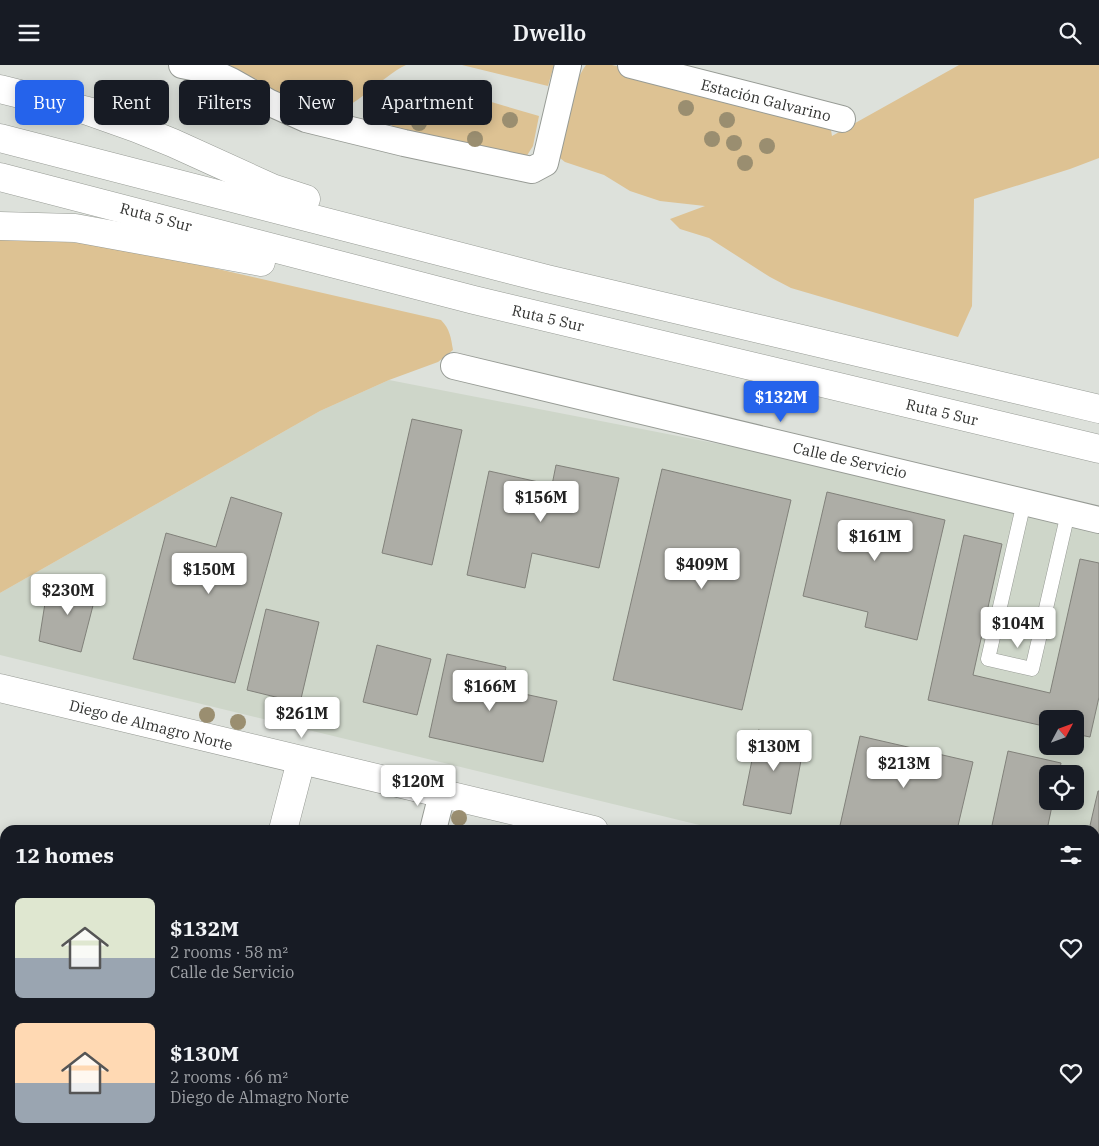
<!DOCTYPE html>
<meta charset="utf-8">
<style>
body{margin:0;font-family:"IBM Plex Serif",serif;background:#242831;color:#f1f3f6;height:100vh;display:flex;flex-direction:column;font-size:19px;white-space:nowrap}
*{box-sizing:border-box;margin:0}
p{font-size:16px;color:#9ea1a6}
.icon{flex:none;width:28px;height:28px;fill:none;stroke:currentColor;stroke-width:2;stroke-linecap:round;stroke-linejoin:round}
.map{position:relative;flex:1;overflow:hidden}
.side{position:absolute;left:0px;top:760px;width:1100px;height:321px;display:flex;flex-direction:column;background:#171b24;border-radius:15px 15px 0 0;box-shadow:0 2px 12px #0003}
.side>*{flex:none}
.top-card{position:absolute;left:15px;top:15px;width:500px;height:45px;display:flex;gap:10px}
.needle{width:32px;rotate:49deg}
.fabs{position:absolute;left:1039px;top:645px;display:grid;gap:10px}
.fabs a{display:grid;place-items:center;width:45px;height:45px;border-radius:8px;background:#171b24;box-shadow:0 2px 12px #0003;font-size:25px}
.price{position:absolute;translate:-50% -42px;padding:0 11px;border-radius:5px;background:#fff;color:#222;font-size:16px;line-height:32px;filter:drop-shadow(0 1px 2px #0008)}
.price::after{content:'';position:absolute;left:50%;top:30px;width:15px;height:11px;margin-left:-8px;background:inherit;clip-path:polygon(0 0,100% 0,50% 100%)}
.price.on{background:#2563eb;color:#fff}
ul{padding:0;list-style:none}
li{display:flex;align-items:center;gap:15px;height:125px;padding:0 15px}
li span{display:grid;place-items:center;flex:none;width:140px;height:100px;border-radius:8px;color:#555}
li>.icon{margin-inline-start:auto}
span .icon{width:60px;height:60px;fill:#fffc;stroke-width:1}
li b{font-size:21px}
h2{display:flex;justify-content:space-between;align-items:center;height:60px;padding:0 15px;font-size:21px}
.pill{padding:0 18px;border-radius:8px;background:#171b24;box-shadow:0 2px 12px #0003;font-size:18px;line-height:45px}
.pill.on{background:#2563eb;color:#fff}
header{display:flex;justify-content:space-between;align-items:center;height:65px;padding:0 15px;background:#171b24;font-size:22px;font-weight:600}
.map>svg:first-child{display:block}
</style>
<header><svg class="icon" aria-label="menu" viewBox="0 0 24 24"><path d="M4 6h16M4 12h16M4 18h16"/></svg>Dwello<svg class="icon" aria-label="search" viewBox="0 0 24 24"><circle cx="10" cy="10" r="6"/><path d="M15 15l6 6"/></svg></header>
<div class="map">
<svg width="1099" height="1081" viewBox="0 0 1099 1081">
<rect width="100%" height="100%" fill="#dde1db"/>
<path fill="#ced6c9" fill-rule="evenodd" d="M389 315 900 414 1099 464V857L1095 856V765H720L0 590V528L320 346ZM1048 654H1075V681H1048ZM1048 709H1075V736H1048Z"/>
<g fill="#ddc293">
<path d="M211 0H406C382 11 355 45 329 47 326 47 321 46 317 45Z"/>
<polygon points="462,0 554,0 548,21"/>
<path d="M586 0H612L819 52 831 65 832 71 959 0H1099V93L1070 104 974 134 972 241 958 272 791 223 770 212 709 173 680 164 670 154 705 141 660 136 630 126 604 110 565 97 556 90C564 63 570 22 586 0Z"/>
<path d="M434 25 471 31 539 51 533 81 526 92 393 63 389 55C399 36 413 28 434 25Z"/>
<path d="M0 174 33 175 98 179 196 199 441 255C450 264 451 273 453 285L438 297 389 315 320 346 0 528Z"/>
<polygon points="641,1076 929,1076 932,1081 643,1081"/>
</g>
<g fill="#adada6" stroke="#81817a">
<polygon points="412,354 462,365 432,500 382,488"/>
<polygon points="556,400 619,413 599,503 532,488 525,523 467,510 489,406 552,420"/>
<polygon points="662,404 791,435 742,645 613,615"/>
<polygon points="827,427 945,455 917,575 865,562 868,547 803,531"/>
<polygon points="231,432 282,448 235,618 133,594 166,468 216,482"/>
<polygon points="964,470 1002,479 973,610 1050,628 1080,494 1099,498 1099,632 1090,672 1075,669 1075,654 1048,654 1048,662 928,635"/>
<polygon points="73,515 97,525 81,587 39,576 46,532"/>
<polygon points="266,544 319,557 300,638 247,625"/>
<polygon points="377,580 431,594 417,650 363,637"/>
<polygon points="447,589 506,602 501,624 557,636 543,697 429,672"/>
<polygon points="758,665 805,674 791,749 743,740"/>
<polygon points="860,671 973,697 957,765 839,765"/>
<polygon points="1008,686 1061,698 1059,709 1048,709 1048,736 1053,736 1047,765 991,765"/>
<polygon points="1098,726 1099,726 1099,832 1095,831 1095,765 1089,765"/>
</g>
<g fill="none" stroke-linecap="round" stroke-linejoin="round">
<defs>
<g id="service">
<polyline points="1024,437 988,594 1032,604 1068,448"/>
<polyline points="722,1076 725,1081"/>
</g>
<g id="minor">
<polyline points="182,0 207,5 231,16 268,37 306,54 404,78 532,105 545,98 568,0"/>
<polyline points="631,0 842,54"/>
<polyline points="454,301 1099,455"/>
<polyline points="433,765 442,729"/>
<polyline points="0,788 5,789"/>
<polyline points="0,959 5,946"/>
<polyline points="1095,1052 1099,1053"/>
<polyline points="581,1076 583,1081"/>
<polyline points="1006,1076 1008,1081"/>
<polyline points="94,1081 109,1076"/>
<polyline points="489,1081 503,1076"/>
</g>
<g id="tertiary">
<polyline points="0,623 594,765"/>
<polyline points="283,765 301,696"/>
<polyline points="1095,889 1099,890"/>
<polyline points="294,1076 296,1081"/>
</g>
<g id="motorway">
<polyline points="0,24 88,46 136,63 173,78 272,123 306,134"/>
<polyline points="0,73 547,214 1099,344"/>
<polyline points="0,112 474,235 1099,384"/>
<polyline points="0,161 75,163 261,197"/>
</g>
</defs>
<use href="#service" stroke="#979b95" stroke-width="15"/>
<use href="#minor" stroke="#979b95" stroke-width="28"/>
<use href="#tertiary" stroke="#979b95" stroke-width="29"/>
<use href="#motorway" stroke="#979b95" stroke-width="29"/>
<use href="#service" stroke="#fff" stroke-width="14"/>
<use href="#minor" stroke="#fff" stroke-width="26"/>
<use href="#tertiary" stroke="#fff" stroke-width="28"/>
<use href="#motorway" stroke="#fff" stroke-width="28"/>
</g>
<g fill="#9a8e70">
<circle cx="444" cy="38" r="8"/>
<circle cx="686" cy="43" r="8"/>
<circle cx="510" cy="55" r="8"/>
<circle cx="727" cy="55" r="8"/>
<circle cx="419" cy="58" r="8"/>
<circle cx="475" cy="74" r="8"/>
<circle cx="712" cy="74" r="8"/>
<circle cx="734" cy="78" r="8"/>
<circle cx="767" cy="81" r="8"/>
<circle cx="745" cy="98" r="8"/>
<circle cx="207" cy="650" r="8"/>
<circle cx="238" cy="657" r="8"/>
<circle cx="459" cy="753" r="8"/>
</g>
<g text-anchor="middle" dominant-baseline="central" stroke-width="5" stroke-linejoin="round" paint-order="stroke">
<g font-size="15" fill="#323331" stroke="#fff">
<text transform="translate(766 35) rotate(14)">Estación Galvarino</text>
<text transform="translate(156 152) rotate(15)">Ruta 5 Sur</text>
<text transform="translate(548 253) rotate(13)">Ruta 5 Sur</text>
<text transform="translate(942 347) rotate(13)">Ruta 5 Sur</text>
<text transform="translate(850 395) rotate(13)">Calle de Servicio</text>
<text transform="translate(151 660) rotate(14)">Diego de Almagro Norte</text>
</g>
</g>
</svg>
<div class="fabs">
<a><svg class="needle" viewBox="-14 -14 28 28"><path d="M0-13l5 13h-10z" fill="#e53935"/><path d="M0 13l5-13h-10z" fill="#9ea1a6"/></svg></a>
<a><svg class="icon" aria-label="locate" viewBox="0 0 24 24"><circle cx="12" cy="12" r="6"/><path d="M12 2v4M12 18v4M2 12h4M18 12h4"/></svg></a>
</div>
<b class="price on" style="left:781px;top:358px">$132M</b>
<b class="price" style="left:541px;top:458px">$156M</b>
<b class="price" style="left:875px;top:497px">$161M</b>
<b class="price" style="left:702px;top:525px">$409M</b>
<b class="price" style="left:209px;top:530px">$150M</b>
<b class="price" style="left:68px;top:551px">$230M</b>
<b class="price" style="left:1018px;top:584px">$104M</b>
<b class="price" style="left:490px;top:647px">$166M</b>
<b class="price" style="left:302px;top:674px">$261M</b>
<b class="price" style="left:774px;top:707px">$130M</b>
<b class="price" style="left:904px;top:724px">$213M</b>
<b class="price" style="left:418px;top:742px">$120M</b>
<div class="top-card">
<a class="pill on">Buy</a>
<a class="pill">Rent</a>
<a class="pill">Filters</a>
<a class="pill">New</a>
<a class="pill">Apartment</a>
</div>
<section class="side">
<h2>12 homes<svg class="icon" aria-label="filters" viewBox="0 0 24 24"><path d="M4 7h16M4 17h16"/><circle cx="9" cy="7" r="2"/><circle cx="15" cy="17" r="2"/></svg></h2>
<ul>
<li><span style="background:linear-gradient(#dfe7d0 60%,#9aa5b1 0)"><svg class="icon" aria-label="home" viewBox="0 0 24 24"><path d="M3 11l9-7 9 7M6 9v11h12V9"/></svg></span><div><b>$132M</b><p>2 rooms · 58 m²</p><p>Calle de Servicio</p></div><svg class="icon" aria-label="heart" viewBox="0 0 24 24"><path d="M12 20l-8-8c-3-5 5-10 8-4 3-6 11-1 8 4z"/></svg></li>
<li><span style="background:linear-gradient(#ffd9b3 60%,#9aa5b1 0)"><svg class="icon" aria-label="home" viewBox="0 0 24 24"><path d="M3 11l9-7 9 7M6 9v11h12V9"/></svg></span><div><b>$130M</b><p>2 rooms · 66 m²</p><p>Diego de Almagro Norte</p></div><svg class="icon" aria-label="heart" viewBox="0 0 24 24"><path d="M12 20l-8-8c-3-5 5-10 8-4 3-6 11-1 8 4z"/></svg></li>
</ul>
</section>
</div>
